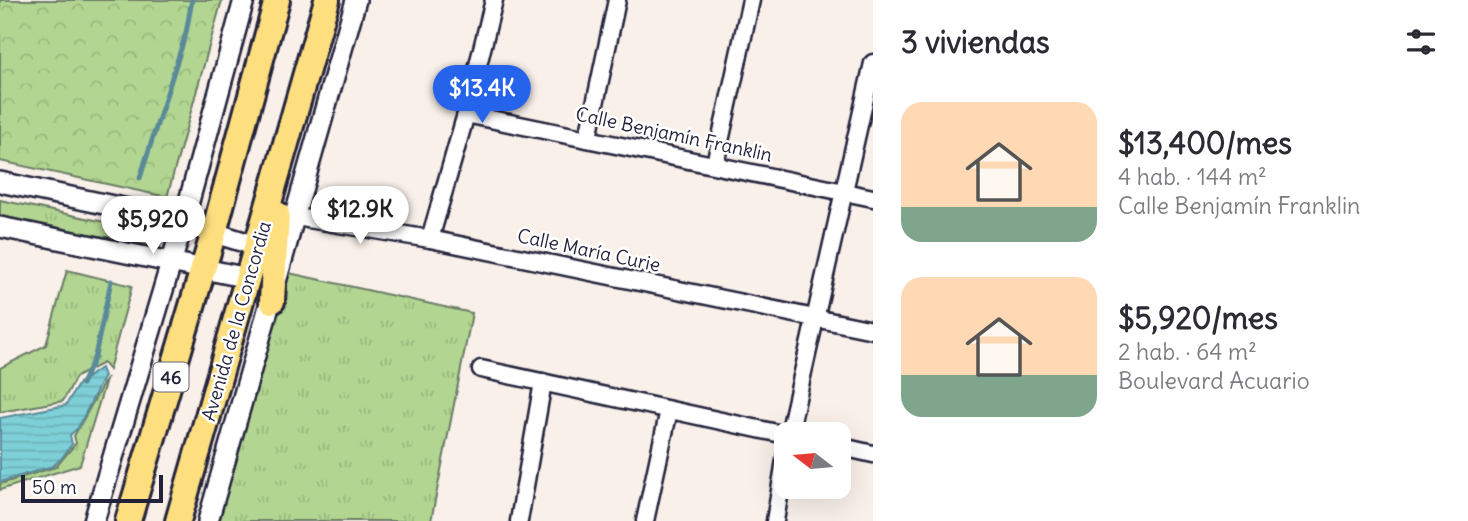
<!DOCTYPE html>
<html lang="es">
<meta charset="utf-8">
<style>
body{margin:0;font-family:Delius,sans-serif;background:#f2f2f3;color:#2b2b33;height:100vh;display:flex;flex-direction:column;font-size:26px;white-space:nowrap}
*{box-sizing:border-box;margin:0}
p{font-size:23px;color:#7c7c81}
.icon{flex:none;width:38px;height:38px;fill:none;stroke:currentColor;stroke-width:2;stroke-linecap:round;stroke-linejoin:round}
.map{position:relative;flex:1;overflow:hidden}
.details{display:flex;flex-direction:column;background:#fff;width:595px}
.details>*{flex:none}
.needle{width:46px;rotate:286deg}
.fabs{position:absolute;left:774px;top:422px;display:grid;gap:14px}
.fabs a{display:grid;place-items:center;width:77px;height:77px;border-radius:14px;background:#fff;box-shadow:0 7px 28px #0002;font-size:35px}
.scale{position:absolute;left:21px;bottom:18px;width:142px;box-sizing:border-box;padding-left:7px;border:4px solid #22223b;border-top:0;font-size:19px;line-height:24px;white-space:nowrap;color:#22223b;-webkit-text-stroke:5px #fff;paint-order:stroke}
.price{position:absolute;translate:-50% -60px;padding:0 16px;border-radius:24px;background:#fff;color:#222;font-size:23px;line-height:46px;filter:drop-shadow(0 2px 4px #0008)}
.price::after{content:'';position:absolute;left:50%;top:42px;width:21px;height:16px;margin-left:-10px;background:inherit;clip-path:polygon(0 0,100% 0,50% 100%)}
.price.active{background:#2563eb;color:#fff}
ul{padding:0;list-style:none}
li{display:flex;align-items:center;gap:21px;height:175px;padding:0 28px}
li span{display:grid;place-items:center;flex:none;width:196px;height:140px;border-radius:21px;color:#555}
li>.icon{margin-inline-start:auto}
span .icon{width:84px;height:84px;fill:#fffc;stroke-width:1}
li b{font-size:30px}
h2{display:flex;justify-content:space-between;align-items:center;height:84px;padding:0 28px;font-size:30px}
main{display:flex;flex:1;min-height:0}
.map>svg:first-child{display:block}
</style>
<main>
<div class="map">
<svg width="873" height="521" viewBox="0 0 873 521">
<defs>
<pattern id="grass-tufts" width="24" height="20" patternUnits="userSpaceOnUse" patternTransform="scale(1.75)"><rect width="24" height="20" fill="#b2d691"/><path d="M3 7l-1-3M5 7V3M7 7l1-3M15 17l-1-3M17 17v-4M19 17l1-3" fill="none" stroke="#99b77e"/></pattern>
<pattern id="forest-crowns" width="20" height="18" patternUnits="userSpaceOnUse" patternTransform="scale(1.75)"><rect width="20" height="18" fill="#b2d691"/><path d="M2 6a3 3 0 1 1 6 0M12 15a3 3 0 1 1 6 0" fill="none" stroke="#99b77e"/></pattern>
<pattern id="water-rules" width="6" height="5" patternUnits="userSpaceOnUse" patternTransform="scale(1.75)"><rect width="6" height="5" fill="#7ecfd7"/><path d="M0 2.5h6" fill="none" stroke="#6db1b9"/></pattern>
</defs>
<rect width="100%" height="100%" fill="#f9f0e9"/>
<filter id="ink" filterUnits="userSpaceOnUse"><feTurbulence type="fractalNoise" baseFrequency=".0143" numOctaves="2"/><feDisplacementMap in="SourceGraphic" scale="14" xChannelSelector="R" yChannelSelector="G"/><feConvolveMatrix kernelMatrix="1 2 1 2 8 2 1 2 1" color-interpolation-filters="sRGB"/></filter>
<g filter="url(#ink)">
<g fill="url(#grass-tufts)" stroke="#6a7c66" stroke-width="2">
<polygon points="0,200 162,234 160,248 0,216"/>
<polygon points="67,270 132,286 109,370 103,363 76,377 63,401 0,412 0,368 46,345"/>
<polygon points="289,273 472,313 431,521 218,521"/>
<polygon points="107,377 80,465 0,490 0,484 56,467 76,443 74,436"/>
</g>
<polygon fill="url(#forest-crowns)" stroke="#6a7c66" stroke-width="2" points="0,0 222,0 167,197 0,161"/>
<polygon fill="url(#water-rules)" stroke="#598a99" stroke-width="2" points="101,368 104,376 78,428 70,435 72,444 61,459 53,466 0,482 0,418 66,405 79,383"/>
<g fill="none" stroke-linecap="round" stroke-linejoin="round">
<g stroke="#598a99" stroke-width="5">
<polyline points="140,178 186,33 192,0"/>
<polyline points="82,384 95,356 111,281"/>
</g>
<defs>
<g id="minor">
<polyline points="466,114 873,198"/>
<polyline points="588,137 617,0"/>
<polyline points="715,164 751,0"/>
<polyline points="296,217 430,239 873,330"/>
<polyline points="430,239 466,114 494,0"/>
<polyline points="481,369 786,435"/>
<polyline points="789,434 873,63"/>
<polyline points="838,446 873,454"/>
<polyline points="519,521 543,382"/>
<polyline points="645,521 669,410"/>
<polyline points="775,521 786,454"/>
</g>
<g id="tertiary">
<polyline points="0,182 156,215 257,246"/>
<polyline points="0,227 248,278"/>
<polyline points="94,521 183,223 244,0"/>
<polyline points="208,521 356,0"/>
</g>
<g id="primary">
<polyline points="272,301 277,214"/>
<polyline points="128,521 214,232 277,0"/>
<polyline points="178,521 327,0"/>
</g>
</defs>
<use href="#minor" stroke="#22223b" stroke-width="21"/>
<use href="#tertiary" stroke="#22223b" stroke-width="24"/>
<use href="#primary" stroke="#22223b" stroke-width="30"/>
<use href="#minor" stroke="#fff" stroke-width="16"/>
<use href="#tertiary" stroke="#fff" stroke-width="19"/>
<use href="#primary" stroke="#fedf80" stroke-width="24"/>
</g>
</g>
<g text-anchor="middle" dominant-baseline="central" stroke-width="5" stroke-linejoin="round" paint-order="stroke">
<rect fill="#fff" stroke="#646476" stroke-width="2" x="153.5" y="362.5" width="35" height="29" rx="5"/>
<g font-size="18" font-weight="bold" fill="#22223b">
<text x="171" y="377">46</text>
</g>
<g font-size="19" fill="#22223b" stroke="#fff">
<text transform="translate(674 134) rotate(12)">Calle Benjamín Franklin</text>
<text transform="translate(589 250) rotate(12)">Calle María Curie</text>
<text transform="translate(236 321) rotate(-74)">Avenida de la Concordia</text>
</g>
</g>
</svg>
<div class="fabs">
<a><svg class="needle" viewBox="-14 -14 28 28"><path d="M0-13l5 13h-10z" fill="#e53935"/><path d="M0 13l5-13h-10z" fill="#7c7c81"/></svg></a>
</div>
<div class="scale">50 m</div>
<b class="price active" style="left:482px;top:125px">$13.4K</b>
<b class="price" style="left:360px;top:246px">$12.9K</b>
<b class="price" style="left:153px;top:256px">$5,920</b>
</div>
<section class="details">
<h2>3 viviendas<svg class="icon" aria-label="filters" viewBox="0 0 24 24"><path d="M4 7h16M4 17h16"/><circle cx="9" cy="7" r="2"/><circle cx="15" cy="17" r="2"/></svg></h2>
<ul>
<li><span style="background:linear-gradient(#ffd9b3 75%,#7fa58c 0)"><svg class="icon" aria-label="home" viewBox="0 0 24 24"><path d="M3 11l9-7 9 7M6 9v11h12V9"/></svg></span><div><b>$13,400/mes</b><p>4 hab. · 144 m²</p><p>Calle Benjamín Franklin</p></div></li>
<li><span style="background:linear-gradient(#ffd9b3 70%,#7fa58c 0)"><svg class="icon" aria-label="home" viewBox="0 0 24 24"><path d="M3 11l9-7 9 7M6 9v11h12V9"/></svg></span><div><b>$5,920/mes</b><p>2 hab. · 64 m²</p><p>Boulevard Acuario</p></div></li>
</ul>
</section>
</main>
